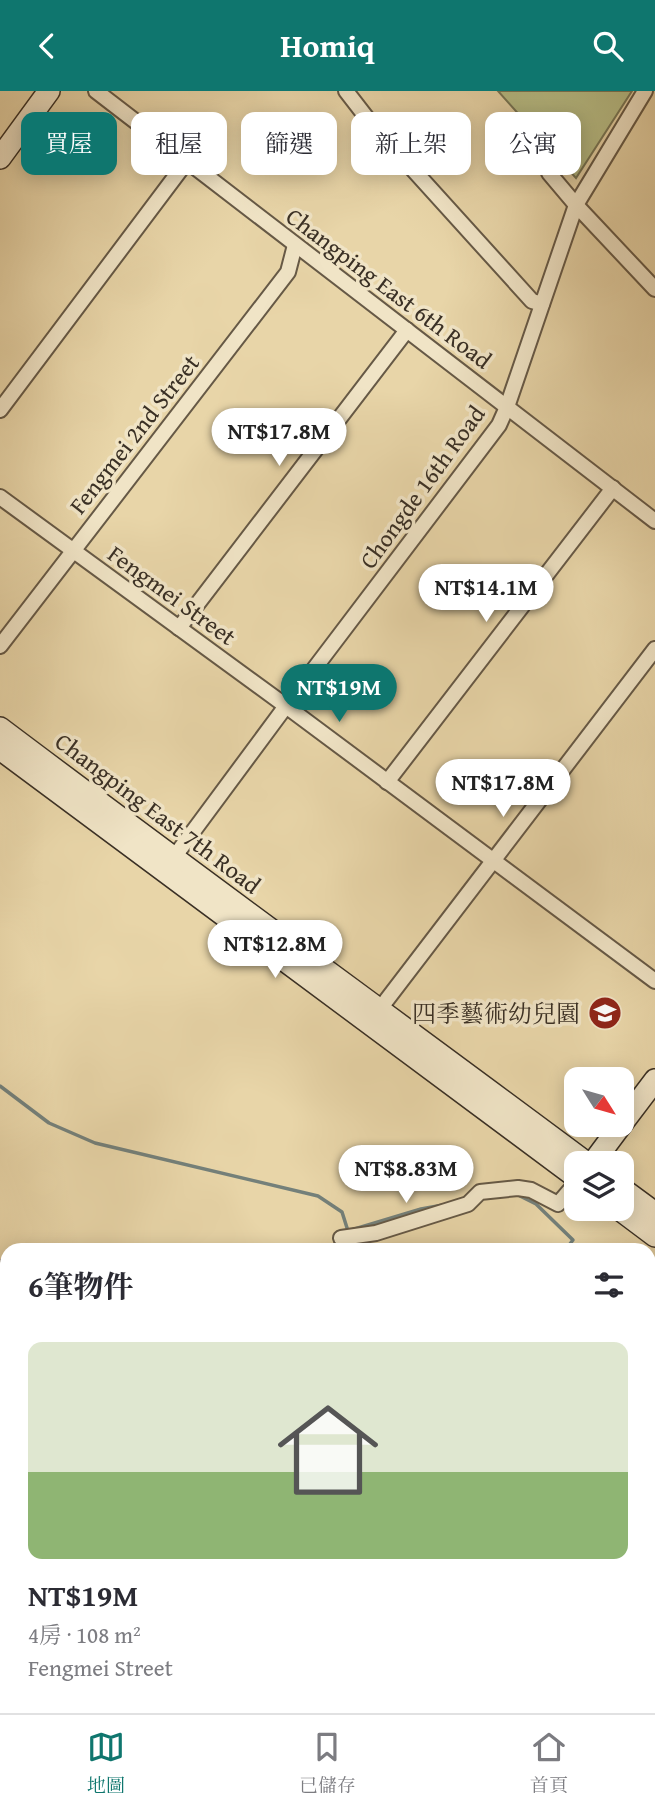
<!DOCTYPE html>
<html lang="zh-TW">
<meta charset="utf-8">
<style>
body{margin:0;font-family:"Gentium Book Plus","Noto Serif TC",serif;background:#f7f7f7;color:#2b2b33;height:100vh;display:flex;flex-direction:column;font-size:26px;white-space:nowrap}
*{box-sizing:border-box;margin:0}
p{font-size:23px;color:#7c7c81}
.icon{flex:none;width:38px;height:38px;fill:none;stroke:currentColor;stroke-width:2;stroke-linecap:round;stroke-linejoin:round}
.map{position:relative;flex:1;overflow:hidden}
.panel{position:absolute;left:0px;top:1152px;width:656px;height:471px;display:flex;flex-direction:column;background:#fff;border-radius:21px 21px 0 0;box-shadow:0 4px 18px #0003}
.panel>*{flex:none}
.top-card{position:absolute;left:21px;top:21px;width:614px;height:63px;display:flex;gap:14px}
.needle{width:46px;rotate:127deg}
.fabs{position:absolute;left:564px;top:976px;display:grid;gap:14px}
.fabs a{display:grid;place-items:center;width:70px;height:70px;border-radius:14px;background:#fff;box-shadow:0 4px 18px #0003;font-size:35px}
.price{position:absolute;translate:-50% -60px;padding:0 16px;border-radius:24px;background:#fff;color:#222;font-size:23px;line-height:46px;filter:drop-shadow(0 2px 4px #0008)}
.price::after{content:'';position:absolute;left:50%;top:42px;width:21px;height:16px;margin-left:-10px;background:inherit;clip-path:polygon(0 0,100% 0,50% 100%)}
.price.on{background:#0f766e;color:#fff}
ul{padding:0;list-style:none}
li{display:grid;align-content:center;gap:14px;height:371px;padding:0 28px}
li+li{border-top:2px solid #e1e1e2}
li span{display:grid;place-items:center;height:217px;border-radius:14px;color:#555}
li>.icon{margin-inline-start:auto}
span .icon{width:126px;height:126px;fill:#fffc;stroke-width:1}
li b{font-size:30px}
h2{display:flex;justify-content:space-between;align-items:center;height:84px;padding:0 28px;font-size:30px}
.chip{padding:0 24px;border-radius:14px;background:#fff;box-shadow:0 4px 18px #0003;font-size:24px;line-height:63px}
.chip.on{background:#0f766e;color:#fff}
header{display:flex;justify-content:space-between;align-items:center;height:91px;padding:0 28px;background:#0f766e;color:#fff;font-size:32px;font-weight:800}
.menu{display:flex;justify-content:space-around;align-items:center;height:98px;border-top:2px solid #e1e1e2;background:#fff;font-size:19px;color:#7c7c81}
.menu a{display:grid;justify-items:center;gap:4px}
.menu .on{color:#0f766e}
.map>svg:first-child{display:block}
</style>
<header><svg class="icon" aria-label="back" viewBox="0 0 24 24"><path d="M15 5l-7 7 7 7"/></svg>Homiq<svg class="icon" aria-label="search" viewBox="0 0 24 24"><circle cx="10" cy="10" r="6"/><path d="M15 15l6 6"/></svg></header>
<div class="map">
<svg width="655" height="1622" viewBox="0 0 655 1622">
<rect width="100%" height="100%" fill="#e8d5a8"/>
<filter id="stains"><feTurbulence type="fractalNoise" baseFrequency=".00286" numOctaves="4"/><feColorMatrix values="0 0 0 0 .2 0 0 0 0 .09 0 0 0 0 .02 0 0 0 .5 -.17"/></filter>
<radialGradient id="worn" r=".72"><stop offset=".6" stop-color="#630" stop-opacity="0"/><stop offset="1" stop-color="#630" stop-opacity=".3"/></radialGradient>
<polygon fill="#b7bd86" stroke="#787656" stroke-width="2" points="498,0 632,0 576,87"/>
<g fill="none" stroke-linecap="round" stroke-linejoin="round">
<g stroke="#74807a" stroke-width="3.5">
<polyline points="0,995 49,1032 95,1052 318,1105 342,1121 348,1140 421,1118 443,1114"/>
<polyline points="516,1103 536,1113 573,1149 566,1158"/>
<polyline points="649,1231 655,1239"/>
<polyline points="649,1339 655,1329"/>
<polyline points="375,1615 382,1622"/>
</g>
<defs>
<g id="street">
<polyline points="96,0 655,430"/>
<polyline points="346,0 370,31 532,210 542,213"/>
<polyline points="549,82 576,114 655,198"/>
<polyline points="0,319 187,70"/>
<polyline points="0,406 286,615 655,890"/>
<polyline points="179,537 407,239"/>
<polyline points="0,555 288,181 295,154"/>
<polyline points="387,691 613,397"/>
<polyline points="169,773 286,615 499,334 507,316 576,114 645,0"/>
<polyline points="379,919 655,558"/>
<polyline points="341,1147 376,1142 468,1113 480,1101 518,1097 531,1099 558,1113 576,1092"/>
<polyline points="0,1185 7,1174"/>
<polyline points="0,1368 7,1373"/>
</g>
<g id="secondary">
<polyline points="0,67 49,0"/>
<path d="M0 637C195 784 392 927 588 1073"/>
<polyline points="0,658 576,1086"/>
<polyline points="621,1034 655,989"/>
<polyline points="592,1073 621,1034"/>
<polyline points="621,1097 655,1122"/>
<polyline points="619,1118 655,1145"/>
</g>
</defs>
<use href="#street" stroke="#665946" stroke-width="18"/>
<use href="#secondary" stroke="#3a3025" stroke-width="24"/>
<use href="#street" stroke="#f0e4c6" stroke-width="14"/>
<use href="#secondary" stroke="#f0e4c6" stroke-width="21"/>
</g>
<defs>
<symbol id="school-disc" viewBox="-11 -11 22 22"><circle r="9.5" fill="#8f2418" stroke="#f0e4c6"/><path d="M0-5L7-2L0 1L-7-2ZM-4 1L0 2.5L4 1V4Q0 6-4 4Z" fill="#fff"/></symbol>
</defs>
<g fill-rule="evenodd">
<use href="#school-disc" x="586" y="903" width="38" height="38"/>
</g>
<g text-anchor="middle" dominant-baseline="central" stroke-width="7" stroke-linejoin="round" paint-order="stroke">
<g font-size="24" fill="#3a3025" stroke="#f0e4c6">
<text transform="translate(389 197) rotate(37)">Changping East 6th Road</text>
<text transform="translate(134 343) rotate(-52)">Fengmei 2nd Street</text>
<text transform="translate(422 396) rotate(-54)">Chongde 16th Road</text>
<text transform="translate(172 504) rotate(36)">Fengmei Street</text>
<text transform="translate(158 722) rotate(37)">Changping East 7th Road</text>
</g>
<g font-size="24" fill="#3a3025" stroke="#f0e4c6" text-anchor="end">
<text x="580" y="922">四季藝術幼兒園</text>
</g>
</g>
<rect width="100%" height="100%" filter="url(#stains)"/>
<rect width="100%" height="100%" fill="url(#worn)"/>
</svg>
<div class="fabs">
<a><svg class="needle" viewBox="-14 -14 28 28"><path d="M0-13l5 13h-10z" fill="#e53935"/><path d="M0 13l5-13h-10z" fill="#7c7c81"/></svg></a>
<a><svg class="icon" aria-label="layers" viewBox="0 0 24 24"><path d="M12 4l9 5-9 5-9-5zM3 14l9 5 9-5"/></svg></a>
</div>
<b class="price" style="left:279px;top:377px">NT$17.8M</b>
<b class="price" style="left:486px;top:533px">NT$14.1M</b>
<b class="price on" style="left:339px;top:633px">NT$19M</b>
<b class="price" style="left:503px;top:728px">NT$17.8M</b>
<b class="price" style="left:275px;top:889px">NT$12.8M</b>
<b class="price" style="left:406px;top:1114px">NT$8.83M</b>
<div class="top-card">
<a class="chip on">買屋</a>
<a class="chip">租屋</a>
<a class="chip">篩選</a>
<a class="chip">新上架</a>
<a class="chip">公寓</a>
</div>
<section class="panel">
<h2>6筆物件<svg class="icon" aria-label="filters" viewBox="0 0 24 24"><path d="M4 7h16M4 17h16"/><circle cx="9" cy="7" r="2"/><circle cx="15" cy="17" r="2"/></svg></h2>
<ul>
<li><span style="background:linear-gradient(#dfe7d0 60%,#8fb573 0)"><svg class="icon" aria-label="home" viewBox="0 0 24 24"><path d="M3 11l9-7 9 7M6 9v11h12V9"/></svg></span><div><b>NT$19M</b><p>4房 · 108 m²</p><p>Fengmei Street</p></div></li>
</ul>
</section>
</div>
<nav class="menu">
<a class="on"><svg class="icon" aria-label="map" viewBox="0 0 24 24"><path d="M3 6l6-2 6 2 6-2v14l-6 2-6-2-6 2zM9 4v14M15 6v14"/></svg>地圖</a>
<a><svg class="icon" aria-label="saved" viewBox="0 0 24 24"><path d="M7 4h10v16l-5-4-5 4z"/></svg>已儲存</a>
<a><svg class="icon" aria-label="home" viewBox="0 0 24 24"><path d="M3 11l9-7 9 7M6 9v11h12V9"/></svg>首頁</a>
</nav>
